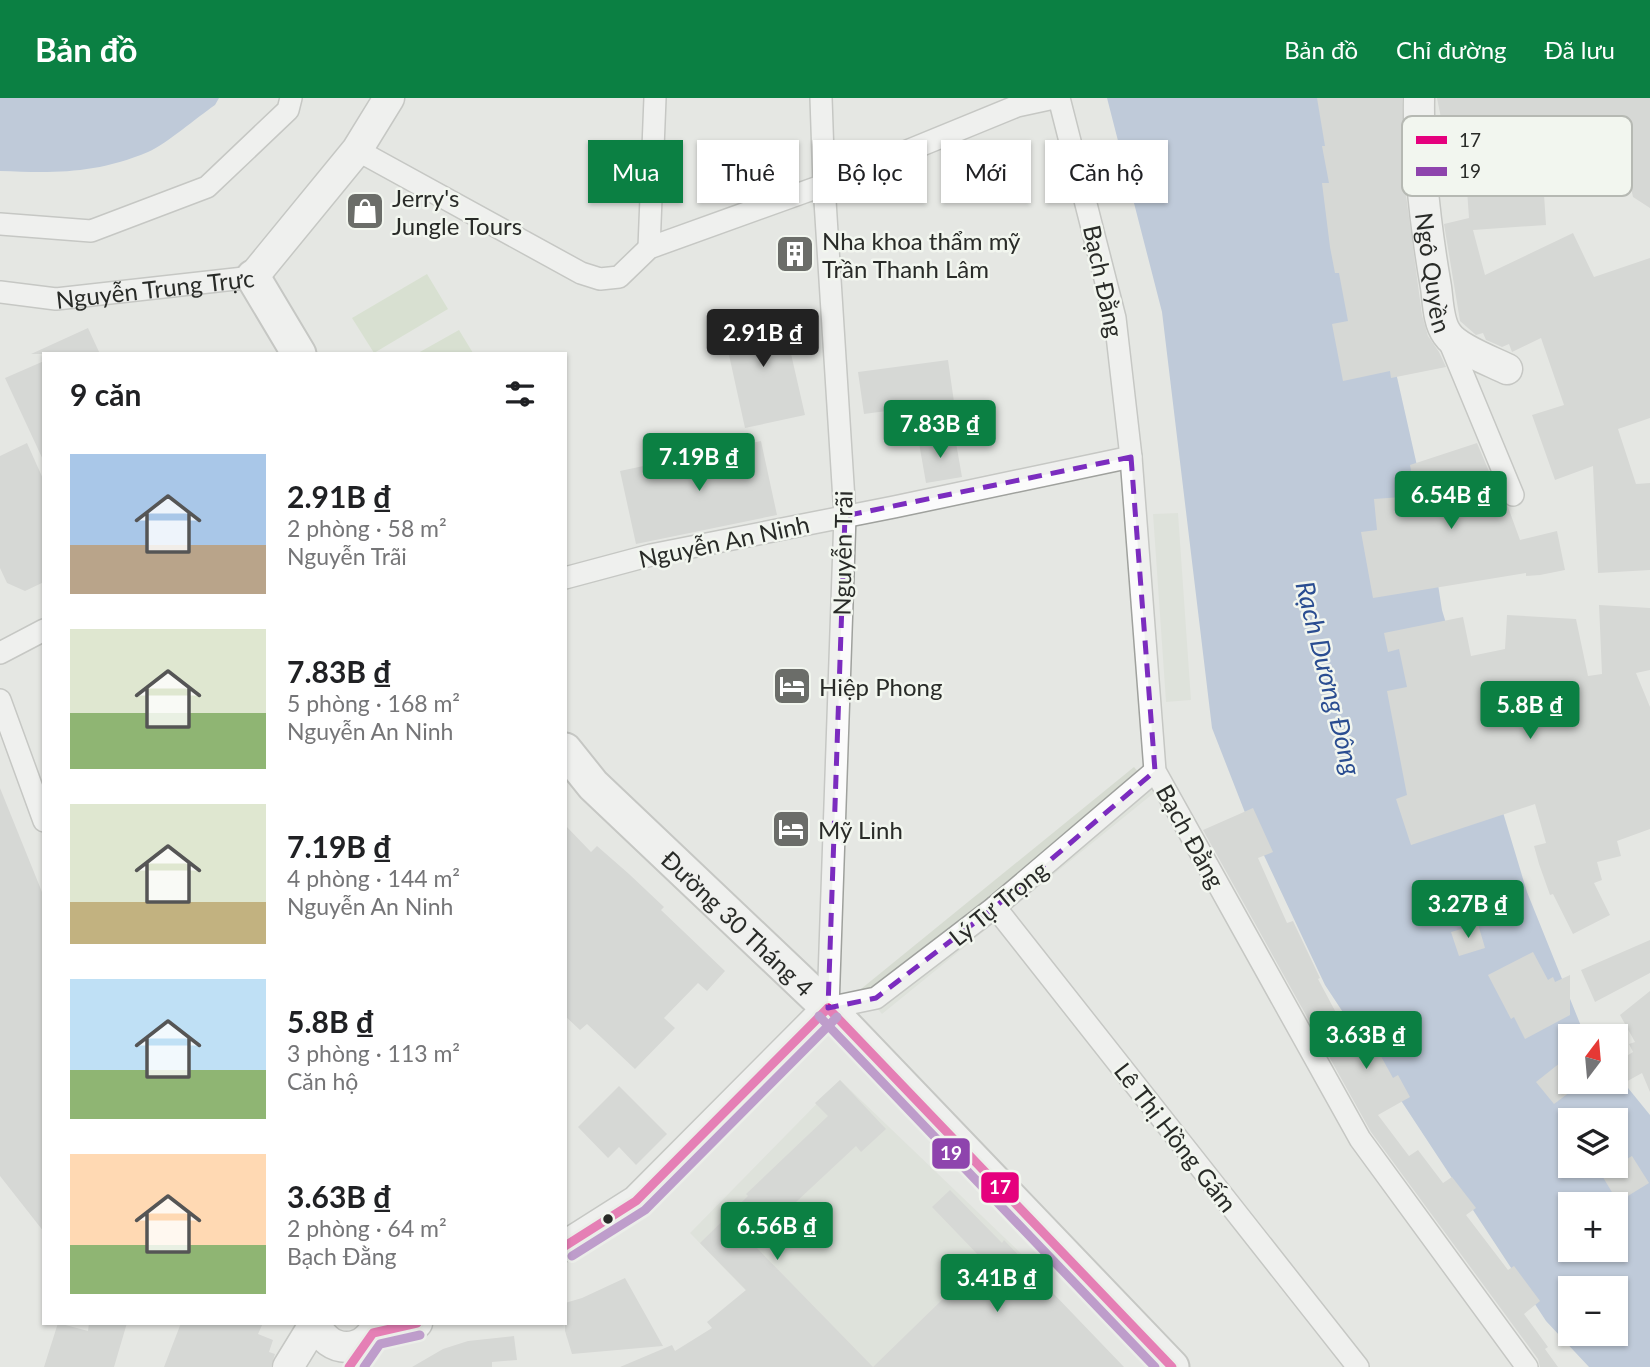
<!DOCTYPE html>
<html lang="vi">
<meta charset="utf-8">
<style>
body{margin:0;font-family:Lato,sans-serif;background:#f6f6f6;color:#202124;height:100vh;display:flex;flex-direction:column;font-size:26px;white-space:nowrap}
*{box-sizing:border-box;margin:0}
p{font-size:23px;color:#757577}
.icon{flex:none;width:38px;height:38px;fill:none;stroke:currentColor;stroke-width:2;stroke-linecap:round;stroke-linejoin:round}
.map{position:relative;flex:1;overflow:hidden}
.details{position:absolute;left:42px;top:254px;width:525px;height:973px;display:flex;flex-direction:column;background:#fff;border-radius:0px;box-shadow:0 2px 5px #0004}
.details>*{flex:none}
.hud{position:absolute;left:588px;top:42px;width:665px;height:63px;display:flex;gap:14px}
.needle{width:46px;rotate:16deg}
.tools{position:absolute;left:1558px;top:926px;display:grid;gap:14px}
.tools a{display:grid;place-items:center;width:70px;height:70px;border-radius:0px;background:#fff;box-shadow:0 2px 5px #0004;font-size:35px}
.price{position:absolute;translate:-50% -60px;padding:0 16px;border-radius:7px;background:#0b8043;color:#fff;font-size:23px;line-height:46px;filter:drop-shadow(0 2px 4px #0008)}
.price::after{content:'';position:absolute;left:50%;top:42px;width:21px;height:16px;margin-left:-10px;background:inherit;clip-path:polygon(0 0,100% 0,50% 100%)}
.price.active{background:#222;color:#fff}
ul{padding:0;list-style:none}
li{display:flex;align-items:center;gap:21px;height:175px;padding:0 28px}
li span{display:grid;place-items:center;flex:none;width:196px;height:140px;border-radius:0px;color:#555}
li>.icon{margin-inline-start:auto}
span .icon{width:84px;height:84px;fill:#fffc;stroke-width:1}
li b{font-size:30px}
h2{display:flex;justify-content:space-between;align-items:center;height:84px;padding:0 28px;font-size:30px}
.tag{padding:0 24px;border-radius:0px;background:#fff;box-shadow:0 2px 5px #0004;font-size:24px;line-height:63px}
.tag.active{background:#0b8043;color:#fff}
header{display:flex;align-items:center;gap:42px;box-sizing:border-box;height:98px;padding:0 35px;background:#0b8043;color:#fff}
header strong{font-size:33px}
nav{display:flex;gap:38px;margin-inline-start:auto;font-size:24px}
.map>svg:first-child{display:block}
</style>
<header>
<strong>Bản đồ</strong>
<nav><a>Bản đồ</a><a>Chỉ đường</a><a>Đã lưu</a></nav>
</header>
<div class="map">
<svg width="1650" height="1269" viewBox="0 0 1650 1269">
<rect width="100%" height="100%" fill="#e5e7e3"/>
<g fill="#d6dbd1">
<polygon points="1178,415 1191,602 1166,604 1153,416"/>
<polygon points="1134,669 1155,694 882,916 861,891"/>
<polygon points="840,982 1033,1167 928,1269 820,1269 690,1135"/>
</g>
<g fill="#c8d8ba">
<polygon points="427,176 448,211 374,255 352,220"/>
<polygon points="459,232 473,255 418,255"/>
</g>
<g fill="#91a7cc" fill-rule="evenodd">
<path d="M0 0H219L215 7C196 20 168 45 148 54 95 76 56 75 0 73Z"/>
<path d="M1107 0H1334L1425 403 1442 512 1527 794 1585 938H1570V984H1615V974L1650 1017V1269H1589L1546 1223 1325 887 1251 730 1212 630 1162 214ZM1570 1022H1615V1068H1570ZM1570 1106H1615V1152H1570ZM1570 1190H1615V1236H1570Z"/>
</g>
<g fill="#c4c5c3">
<polygon points="1317,0 1402,0 1406,97 1422,217 1428,238 1439,254 1446,269 1391,280 1390,273 1343,283 1332,226 1348,223 1339,175 1335,175 1330,149 1322,85 1329,85 1322,48 1325,48"/>
<polygon points="1437,0 1650,0 1650,110 1633,99 1631,90 1544,96 1546,127 1473,132 1485,177 1573,135 1594,179 1650,160 1650,320 1618,331 1636,386 1650,385 1650,472 1598,475 1593,368 1555,382 1532,317 1564,307 1541,240 1512,254 1509,246 1502,249 1491,244 1486,242 1483,235 1476,237 1460,223 1444,126 1469,120 1466,78 1458,78 1455,43 1446,45"/>
<polygon points="801,141 810,147 813,166 781,170 777,145"/>
<polygon points="781,212 805,317 745,330 722,225"/>
<polygon points="88,230 100,256 31,256"/>
<polygon points="948,262 954,304 864,316 858,274"/>
<polygon points="44,263 44,364 5,280"/>
<polygon points="955,339 962,379 926,385 919,345"/>
<polygon points="761,343 777,417 636,446 620,373"/>
<polygon points="27,345 44,383 44,484 25,493 7,485 0,470 0,358"/>
<polygon points="1477,345 1501,402 1508,409 1520,442 1557,433 1565,472 1540,477 1526,478 1526,475 1373,500 1361,434 1377,432 1374,401 1416,398 1410,367"/>
<polygon points="1599,507 1650,510 1650,572 1636,575 1650,609 1650,731 1617,743 1621,758 1597,764 1602,782 1594,785 1610,817 1573,836 1553,796 1550,797 1539,766 1534,748 1546,745 1535,706 1411,747 1396,701 1407,697 1387,593 1407,589 1399,551 1388,554 1384,535 1463,519 1471,558 1505,551 1507,517 1576,521 1588,578 1602,576"/>
<polygon points="0,690 44,799 44,1134 0,1078"/>
<polygon points="1253,710 1273,754 1258,760 1287,825 1293,823 1320,880 1318,881 1341,924 1357,915 1393,980 1398,977 1410,999 1378,1017 1409,1058 1418,1052 1443,1085 1452,1079 1476,1110 1466,1117 1508,1172 1514,1168 1540,1203 1524,1216 1548,1249 1545,1251 1558,1269 1540,1269 1538,1261 1371,1034 1203,732"/>
<polygon points="565,727 591,754 597,748 629,776 664,809 661,812 725,873 707,893 698,885 664,920 675,930 635,971 587,926 580,932 565,918"/>
<polygon points="1478,826 1485,850 1459,858 1451,834"/>
<polygon points="1650,842 1650,875 1595,904 1581,872"/>
<polygon points="1533,854 1548,882 1553,879 1555,884 1570,877 1570,917 1525,941 1514,919 1511,921 1488,877"/>
<polygon points="1650,893 1650,994 1642,975 1615,990 1615,965 1633,954 1629,946 1635,944 1620,917"/>
<polygon points="1570,957 1570,994 1554,1006 1536,984"/>
<polygon points="840,982 886,1031 861,1054 856,1048 752,1145 873,1269 620,1269 672,1247 675,1253 712,1230 707,1224 746,1192 700,1145 748,1098 746,1096 828,1018 815,1005"/>
<polygon points="619,988 667,1036 636,1067 619,1049 608,1060 578,1029"/>
<polygon points="1632,1058 1649,1085 1618,1104 1601,1076"/>
<polygon points="950,1092 1002,1145 1004,1142 1028,1167 1027,1168 1124,1269 873,1269 983,1162 932,1109"/>
<polygon points="625,1180 663,1248 572,1256 565,1233 565,1205 582,1200"/>
<polygon points="58,1225 88,1233 89,1225 127,1225 114,1269 44,1269"/>
<polygon points="181,1225 263,1225 258,1236 273,1242 269,1254 275,1256 271,1269 164,1269"/>
<polygon points="514,1238 517,1262 492,1264 492,1269 412,1269 443,1251 468,1243"/>
</g>
<g fill="none" stroke-linecap="round" stroke-linejoin="round">
<defs>
<g id="street">
<polyline points="821,0 824,87 845,418 828,910 876,900 995,809 1155,673"/>
<polyline points="1059,0 1115,220 1131,359 1155,673 1360,1041 1527,1269"/>
<polyline points="357,52 581,175 600,181 619,179 649,150 824,87 1017,8 1054,0"/>
<polyline points="0,126 91,133 207,89 288,12 291,0"/>
<polyline points="649,150 655,0"/>
<path id="s1" d="M0 194 56 201 253 179"/>
<polyline points="1447,238 1513,397"/>
<polyline points="565,480 651,457 894,409 1131,359"/>
<polyline points="0,555 44,532"/>
<polyline points="0,602 44,723"/>
<polyline points="995,809 1358,1269"/>
</g>
<g id="secondary">
<path id="s2" d="M1419 0C1418 64 1425 126 1436 189 1438 203 1438 224 1447 236 1457 251 1491 263 1507 271"/>
<polyline points="253,179 357,52 389,0"/>
<polyline points="565,1148 636,1103 828,910"/>
<path d="M315 1225C329 1257 364 1257 378 1225"/>
<polyline points="373,1235 417,1225"/>
<polyline points="288,1269 315,1225"/>
</g>
<g id="primary">
<polyline points="253,179 299,256"/>
<path id="s3" d="M565 652 593 687 828 910 1172 1269"/>
</g>
</defs>
<use href="#street" stroke="#9fa19d" stroke-width="24"/>
<use href="#secondary" stroke="#9fa19d" stroke-width="33"/>
<use href="#primary" stroke="#9fa19d" stroke-width="37"/>
<use href="#street" stroke="#fbfbfb" stroke-width="21"/>
<use href="#secondary" stroke="#fbfbfb" stroke-width="30"/>
<use href="#primary" stroke="#fbfbfb" stroke-width="33"/>
<defs>
<g id="bus-1">
<polyline points="828,910 1172,1269"/>
<polyline points="565,1148 636,1103 828,910"/>
<polyline points="349,1269 373,1235 417,1225"/>
</g>
<g id="bus-2">
<polyline points="819,918 1155,1269"/>
<polyline points="572,1158 645,1112 837,919"/>
<polyline points="364,1269 380,1246 420,1237"/>
</g>
</defs>
<use href="#bus-1" stroke="#f2f6ef" stroke-width="14"/>
<use href="#bus-2" stroke="#f2f6ef" stroke-width="14"/>
<use href="#bus-1" stroke="#e5007d" stroke-width="9"/>
<use href="#bus-2" stroke="#8e44ad" stroke-width="9"/>
</g>
<path d="M0 0H1650V1269H0ZM1131 359 1155 673 995 809 876 900 828 910 845 418Z" fill="#e5e7e3" fill-opacity=".55" fill-rule="evenodd"/>
<path fill="none" stroke="#7b2cbf" stroke-width="5" stroke-dasharray="14 9" stroke-linejoin="round" d="M1131 359 1155 673 995 809 876 900 828 910 845 418Z"/>
<defs>
<symbol id="shop-square" viewBox="-11 -11 22 22"><rect x="-9" y="-9" width="18" height="18" rx="4" fill="#6b6d69" stroke="#f2f6ef"/><path d="M-5-2.5h2.3a2.7 3.5 0 0 1 5.4 0H5L5.5 6h-11ZM-1.5-2.5h3a1.5 2.3 0 0 0-3 0Z" fill="#fff"/></symbol>
<symbol id="building-square" viewBox="-11 -11 22 22"><rect x="-9" y="-9" width="18" height="18" rx="4" fill="#6b6d69" stroke="#f2f6ef"/><path d="M-4-6H4V6H1V3H-1V6H-4ZM-2.5-4.3h1.7v1.8h-1.7ZM.8-4.3h1.7v1.8H.8ZM-2.5-1h1.7V.8h-1.7ZM.8-1h1.7V.8H.8Z" fill="#fff"/></symbol>
<symbol id="hotel-square" viewBox="-11 -11 22 22"><rect x="-9" y="-9" width="18" height="18" rx="4" fill="#6b6d69" stroke="#f2f6ef"/><path d="M-6-4.5h1.5V1H6V5H4.5V3h-9V5H-6ZM-4 0a1.8 1.8 0 1 1 3.6 0ZM.5 0V-2.5h3Q6-2.5 6 0Z" fill="#fff"/></symbol>
</defs>
<g fill-rule="evenodd">
<use href="#shop-square" x="343" y="91" width="44" height="44"/>
<use href="#building-square" x="773" y="134" width="44" height="44"/>
<use href="#hotel-square" x="770" y="566" width="44" height="44"/>
<use href="#hotel-square" x="769" y="709" width="44" height="44"/>
</g>
<circle fill="#292b28" stroke="#f2f6ef" stroke-width="2.5" cx="608" cy="1121" r="6"/>
<g text-anchor="middle" dominant-baseline="central" stroke-width="5" stroke-linejoin="round" paint-order="stroke">
<g font-size="24" fill="#292b28" stroke="#f2f6ef" text-anchor="start">
<text x="392" y="99">Jerry's<tspan x="392" dy="28">Jungle Tours</tspan></text>
<text x="822" y="142">Nha khoa thẩm mỹ<tspan x="822" dy="28">Trần Thanh Lâm</tspan></text>
<text x="819" y="588">Hiệp Phong</text>
<text x="818" y="731">Mỹ Linh</text>
</g>
<g font-size="24" fill="#292b28" stroke="#f2f6ef">
<text stroke="none"><textPath href="#s2" startOffset="175">Ngô Quyền</textPath></text>
<text transform="translate(1104 183) rotate(78)">Bạch Đằng</text>
<text stroke="none"><textPath href="#s1" startOffset="156">Nguyễn Trung Trực</textPath></text>
<text transform="translate(724 443) rotate(-12)">Nguyễn An Ninh</text>
<text transform="translate(842 455) rotate(-89)">Nguyễn Trãi</text>
<text transform="translate(1191 738) rotate(61)">Bạch Đằng</text>
<text transform="translate(998 805) rotate(-39)">Lý Tự Trọng</text>
<text stroke="none"><textPath href="#s3" startOffset="245">Đường 30 Tháng 4</textPath></text>
<text transform="translate(1176 1039) rotate(52)">Lê Thị Hồng Gấm</text>
</g>
<g font-size="26" font-style="italic" fill="#2a4d91" stroke="#f2f6ef">
<text transform="translate(1329 580) rotate(76)">Rạch Dương Đông</text>
</g>
</g>
<rect x="1402" y="18" width="230" height="80" rx="10" fill="#f2f6ef" stroke="#b6b9b3" stroke-width="2"/>
<rect x="1416" y="38" width="31" height="8" fill="#e5007d"/>
<rect x="1416" y="69" width="31" height="9" fill="#8e44ad"/>
<g font-size="19" fill="#292b28">
<text x="1459" y="49">17</text>
<text x="1459" y="80">19</text>
</g>
<g stroke="#f2f6ef" stroke-width="2.5">
<rect x="931" y="1039" width="40" height="33" rx="7" fill="#8e44ad"/>
<rect x="980" y="1073" width="40" height="33" rx="7" fill="#e5007d"/>
</g>
<g font-size="19" text-anchor="middle" font-weight="bold" fill="#fff">
<text x="951" y="1062">19</text>
<text x="1000" y="1096">17</text>
</g>
</svg>
<div class="tools">
<a><svg class="needle" viewBox="-14 -14 28 28"><path d="M0-13l5 13h-10z" fill="#e53935"/><path d="M0 13l5-13h-10z" fill="#757577"/></svg></a>
<a><svg class="icon" aria-label="layers" viewBox="0 0 24 24"><path d="M12 4l9 5-9 5-9-5zM3 14l9 5 9-5"/></svg></a>
<a>+</a>
<a>−</a>
</div>
<b class="price active" style="left:763px;top:271px">2.91B ₫</b>
<b class="price" style="left:940px;top:362px">7.83B ₫</b>
<b class="price" style="left:699px;top:395px">7.19B ₫</b>
<b class="price" style="left:1451px;top:433px">6.54B ₫</b>
<b class="price" style="left:1530px;top:643px">5.8B ₫</b>
<b class="price" style="left:1468px;top:842px">3.27B ₫</b>
<b class="price" style="left:1366px;top:973px">3.63B ₫</b>
<b class="price" style="left:777px;top:1164px">6.56B ₫</b>
<b class="price" style="left:997px;top:1216px">3.41B ₫</b>
<div class="hud">
<a class="tag active">Mua</a>
<a class="tag">Thuê</a>
<a class="tag">Bộ lọc</a>
<a class="tag">Mới</a>
<a class="tag">Căn hộ</a>
</div>
<section class="details">
<h2>9 căn<svg class="icon" aria-label="filters" viewBox="0 0 24 24"><path d="M4 7h16M4 17h16"/><circle cx="9" cy="7" r="2"/><circle cx="15" cy="17" r="2"/></svg></h2>
<ul>
<li><span style="background:linear-gradient(#a9c7e8 65%,#b9a48a 0)"><svg class="icon" aria-label="home" viewBox="0 0 24 24"><path d="M3 11l9-7 9 7M6 9v11h12V9"/></svg></span><div><b>2.91B ₫</b><p>2 phòng · 58 m²</p><p>Nguyễn Trãi</p></div></li>
<li><span style="background:linear-gradient(#dfe7d0 60%,#8fb573 0)"><svg class="icon" aria-label="home" viewBox="0 0 24 24"><path d="M3 11l9-7 9 7M6 9v11h12V9"/></svg></span><div><b>7.83B ₫</b><p>5 phòng · 168 m²</p><p>Nguyễn An Ninh</p></div></li>
<li><span style="background:linear-gradient(#dfe7d0 70%,#c2b280 0)"><svg class="icon" aria-label="home" viewBox="0 0 24 24"><path d="M3 11l9-7 9 7M6 9v11h12V9"/></svg></span><div><b>7.19B ₫</b><p>4 phòng · 144 m²</p><p>Nguyễn An Ninh</p></div></li>
<li><span style="background:linear-gradient(#bfe0f5 65%,#8fb573 0)"><svg class="icon" aria-label="home" viewBox="0 0 24 24"><path d="M3 11l9-7 9 7M6 9v11h12V9"/></svg></span><div><b>5.8B ₫</b><p>3 phòng · 113 m²</p><p>Căn hộ</p></div></li>
<li><span style="background:linear-gradient(#ffd9b3 65%,#8fb573 0)"><svg class="icon" aria-label="home" viewBox="0 0 24 24"><path d="M3 11l9-7 9 7M6 9v11h12V9"/></svg></span><div><b>3.63B ₫</b><p>2 phòng · 64 m²</p><p>Bạch Đằng</p></div></li>
</ul>
</section>
</div>
